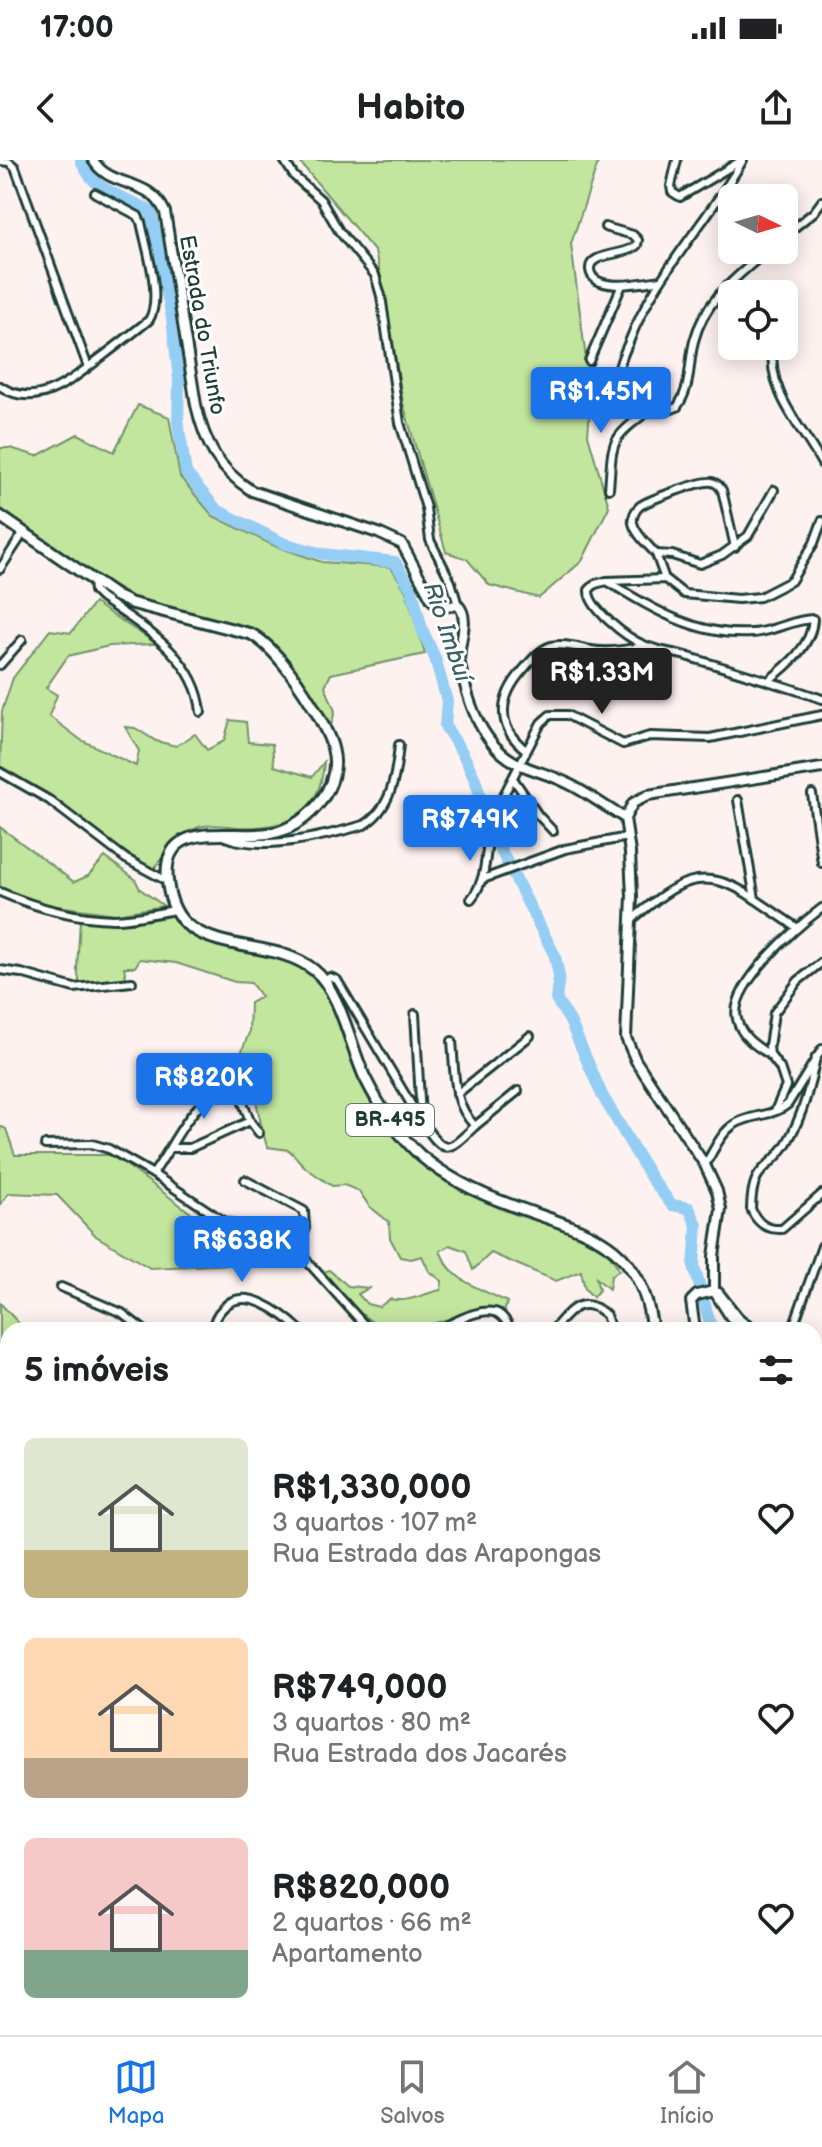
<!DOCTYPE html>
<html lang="pt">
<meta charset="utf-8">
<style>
body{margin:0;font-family:"Balsamiq Sans",sans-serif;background:#f2f2f2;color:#202124;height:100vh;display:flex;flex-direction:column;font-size:30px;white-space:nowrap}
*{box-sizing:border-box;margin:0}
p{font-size:26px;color:#757577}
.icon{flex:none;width:44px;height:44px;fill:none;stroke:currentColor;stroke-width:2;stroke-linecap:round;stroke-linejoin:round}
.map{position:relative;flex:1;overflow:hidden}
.details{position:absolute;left:0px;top:1162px;width:822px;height:714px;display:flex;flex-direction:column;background:#fff;border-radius:24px 24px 0 0;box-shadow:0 4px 20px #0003}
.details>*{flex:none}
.needle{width:52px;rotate:95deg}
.controls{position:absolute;left:718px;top:24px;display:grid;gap:16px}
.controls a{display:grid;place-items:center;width:80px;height:80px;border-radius:12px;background:#fff;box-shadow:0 4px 20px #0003;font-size:40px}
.price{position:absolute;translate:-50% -68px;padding:0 18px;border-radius:8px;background:#1a73e8;color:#fff;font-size:26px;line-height:52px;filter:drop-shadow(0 2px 4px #0008)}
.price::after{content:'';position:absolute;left:50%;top:48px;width:24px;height:18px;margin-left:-12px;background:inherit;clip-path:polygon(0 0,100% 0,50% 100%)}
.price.selected{background:#222;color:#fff}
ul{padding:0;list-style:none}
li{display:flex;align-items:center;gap:24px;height:200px;padding:0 24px}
li span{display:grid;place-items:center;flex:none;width:224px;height:160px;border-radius:12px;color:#555}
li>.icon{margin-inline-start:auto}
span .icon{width:96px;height:96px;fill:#fffc;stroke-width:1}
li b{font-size:34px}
h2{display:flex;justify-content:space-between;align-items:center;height:96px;padding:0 24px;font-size:34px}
.status{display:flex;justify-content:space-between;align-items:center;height:56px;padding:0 40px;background:#fff;direction:ltr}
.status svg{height:22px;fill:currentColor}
header{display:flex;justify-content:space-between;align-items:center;height:104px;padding:0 24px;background:#fff;font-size:36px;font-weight:700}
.dock{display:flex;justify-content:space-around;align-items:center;height:112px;border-top:2px solid #e0e0e0;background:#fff;font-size:22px;color:#757577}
.dock a{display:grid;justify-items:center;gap:4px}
.dock .selected{color:#1a73e8}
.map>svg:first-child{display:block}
</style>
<div class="status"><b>17:00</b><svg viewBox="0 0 49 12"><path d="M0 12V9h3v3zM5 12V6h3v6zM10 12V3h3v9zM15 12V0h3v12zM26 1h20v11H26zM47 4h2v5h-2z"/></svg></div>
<header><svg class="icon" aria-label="back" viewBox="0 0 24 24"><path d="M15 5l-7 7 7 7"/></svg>Habito<svg class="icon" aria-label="share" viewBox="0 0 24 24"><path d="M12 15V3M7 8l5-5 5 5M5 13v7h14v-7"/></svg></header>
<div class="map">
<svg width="822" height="1875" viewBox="0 0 822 1875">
<rect width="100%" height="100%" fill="#fef2f1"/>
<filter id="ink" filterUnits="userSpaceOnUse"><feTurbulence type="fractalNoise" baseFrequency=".0125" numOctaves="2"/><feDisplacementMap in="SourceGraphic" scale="16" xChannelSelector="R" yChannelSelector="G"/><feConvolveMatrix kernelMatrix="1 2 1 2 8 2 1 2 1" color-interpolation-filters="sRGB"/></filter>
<g filter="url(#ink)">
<g fill="#c3e69f" stroke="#71926a" stroke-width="2">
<polygon points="298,0 599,0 571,84 591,237 588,275 609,347 582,401 539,438 489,425 467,399 446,392 403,243 383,126 375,92"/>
<polygon points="138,245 169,257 180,317 213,356 275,386 322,402 391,407 406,431 425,494 331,514 325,526 335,551 331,566 264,474 137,440 94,415 0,349 0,288 10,288 37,296 78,274 114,292"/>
<path d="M94 443 157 484 109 486 68 496 46 528 57 535 49 556 81 580 136 606 139 591 125 567 135 568 156 581 176 586 195 574 207 590 224 581 230 560 246 562 248 582 272 584 274 606 312 617 324 602C320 657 287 669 237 667 226 666 209 663 199 667 177 675 167 691 154 709L107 681 52 637 0 606 2 551 13 518 50 470 71 473Z"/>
<polygon points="0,667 74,722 88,716 105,697 135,719 140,729 164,746 115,754 44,744 3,730 0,727"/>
<path d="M174 754C178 760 183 768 190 772 229 795 280 786 314 819 332 836 339 867 347 890 370 954 401 994 460 1027 474 1035 489 1043 504 1050 541 1066 600 1067 619 1110L611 1116 609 1129 596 1118 599 1130 593 1137 585 1129 581 1111 556 1121 491 1093 473 1110 466 1091 450 1085 440 1091C453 1123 478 1127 507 1142L504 1153C492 1147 479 1149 467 1153 385 1179 380 1181 324 1112L329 1110 348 1126 369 1128 358 1134 367 1144 379 1147 390 1139C411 1143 420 1134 441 1130L442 1121 429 1111 422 1096 411 1099 400 1097 390 1078 389 1062 369 1046 359 1031 344 1025 332 1026 306 1008 289 990 267 987C258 956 254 921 241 893L249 873 250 843 261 837 251 823 235 822 176 803 140 799 135 807H124L126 818 80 825 77 809 80 760 120 763Z"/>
<polygon points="0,966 6,969 15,995 113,995 258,1103 150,1108 96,1076 57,1035 9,1033 0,1045"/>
<polygon points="0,1143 25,1170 8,1170 8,1206 0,1205"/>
<polygon points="814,1377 822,1385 822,1656 814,1639"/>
<polygon points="150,1868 224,1868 207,1875 148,1875"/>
</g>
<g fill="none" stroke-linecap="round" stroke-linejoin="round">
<g stroke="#94cef4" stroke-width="12">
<path d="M81 0C95 36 125 34 151 52L172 158 179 220 178 262 186 313 217 350 283 383 323 394 395 402 412 430 422 469 435 498 447 541 445 566 463 594 475 619 491 671 555 796 559 816 556 839 570 861 602 935 651 1018 672 1045 689 1048 697 1065 694 1106 712 1170"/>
<polyline points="814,1356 822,1375"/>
<polyline points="814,1388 822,1388"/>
<polyline points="44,1875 49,1868"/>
</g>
<defs>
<g id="street">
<polyline points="284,0 294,16 321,40 339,71 375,115 381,136 400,263 426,348 430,380 451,422 458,445"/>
<polyline points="677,0 671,26 672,32 680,37 742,0"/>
<path d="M743 0C707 63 655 114 629 182 624 193 618 205 618 217 617 229 624 242 635 247 649 254 663 253 677 247 692 226 688 205 694 181 705 139 737 117 768 90"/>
<polyline points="0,1 9,2 15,7 88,207"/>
<path d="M605 67 633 75 638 80 637 85C627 96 588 92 590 110 593 134 646 122 661 120"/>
<polyline points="784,76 814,52 822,41"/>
<path d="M773 186C767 233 801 265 822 304"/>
<polyline points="589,201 622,125"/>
<path d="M0 226C36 251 71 220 99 199 116 186 133 173 149 160 163 138 146 88 141 62L138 56 95 33"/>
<path d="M609 329C613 281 608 281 648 251"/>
<path d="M656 394C649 386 636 375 633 363 632 357 635 350 640 346 649 340 702 320 712 322 718 324 718 325 722 330L735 387"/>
<polyline points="0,409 24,372"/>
<polyline points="665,419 656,394 672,395 700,404 722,395 748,376 774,330"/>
<polyline points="607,421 665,419 684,434 738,439 760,437 791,421 814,383 822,361"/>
<path d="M93 422 94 431 101 438C142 466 196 497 201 552"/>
<polyline points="0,505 22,480"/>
<path d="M768 521C787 506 812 486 813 459 794 459 773 472 752 473 699 477 651 449 607 421L595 424 589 430C588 448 627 478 644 485 657 491 672 492 686 496 731 510 777 523 822 539"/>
<path d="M526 590C495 566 499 537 523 510 531 501 539 490 551 486 567 482 586 491 601 491 616 492 631 489 645 486"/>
<polyline points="0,612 49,640 126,699 167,721"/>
<polyline points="514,620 538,655 553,671"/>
<polyline points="812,634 822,703"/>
<polyline points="738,640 755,739 796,767"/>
<path d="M225 677C263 692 325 676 364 665 392 648 396 615 399 585"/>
<polyline points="483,719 565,689 628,677"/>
<path d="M0 732C37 748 74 758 114 759 134 759 156 753 175 750"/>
<path d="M471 739C490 716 484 686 492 658L541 563 550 555H567L623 584 650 576 710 578 822 555"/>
<path d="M630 761C675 724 700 701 755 739"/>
<polyline points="0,810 21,813 74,828 132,822"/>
<path d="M324 821 330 817 337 820 421 961C445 994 445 995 475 966 452 943 455 913 452 881"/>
<polyline points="415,854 421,957"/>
<path d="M770 895C756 886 741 877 737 859 728 826 798 766 822 748"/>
<path d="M816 897C810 926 803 955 788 981 770 1013 752 1001 751 1049 757 1063 766 1070 782 1069L822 1034"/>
<polyline points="457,934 530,876"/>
<polyline points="775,951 786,926 780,908 770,895 769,886 774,853 798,821 822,802"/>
<polyline points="475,966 518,931"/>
<polyline points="45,985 92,984 109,989 153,1014 222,1060 297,1090 369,1170"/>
<polyline points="172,988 190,988 250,961"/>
<path d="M705 1005C713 992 721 972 735 964 751 954 773 957 788 944L822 889"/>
<path d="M153 1014C176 982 189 943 227 926L238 930 250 961 259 973"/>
<polyline points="245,1020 304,1051 305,1068 297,1090"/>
<polyline points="61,1127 122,1153 144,1170"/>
<polyline points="714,1131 719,1132 741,1160 755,1170"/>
<path d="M213 1170C213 1161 216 1155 223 1148 245 1124 282 1153 300 1170"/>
<path d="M437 1170C452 1164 477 1148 494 1152 502 1153 507 1163 512 1170"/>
<path d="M553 1170C569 1151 582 1133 606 1155L611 1170"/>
<polyline points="792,1170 822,1086"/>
<polyline points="814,1199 822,1207"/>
<polyline points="814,1257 822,1268"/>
<polyline points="814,1303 822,1296"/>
<polyline points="0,1314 8,1310"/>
<polyline points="0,1392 8,1391"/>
<polyline points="0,1438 8,1430"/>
<polyline points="0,1524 8,1514"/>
<polyline points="0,1625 8,1616"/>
<polyline points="0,1801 2,1807 0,1814"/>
<polyline points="814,1801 822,1836"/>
<polyline points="247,1868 252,1875"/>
<polyline points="349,1868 363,1868"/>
<polyline points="597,1868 605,1875"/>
<polyline points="810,1868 814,1875"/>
<polyline points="85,1875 90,1868"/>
<polyline points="141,1875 144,1868"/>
<polyline points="218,1875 234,1868"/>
</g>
<g id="secondary">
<path d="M93 0C111 30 149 16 165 52L196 245C205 284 218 309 252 331L378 373 402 384 432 440 441 447 458 445C472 461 456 484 460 504 468 543 482 588 521 605 536 612 552 615 567 623 588 633 605 647 625 658"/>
<polyline points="714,1131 714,1096 721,1049 717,1031 705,1005 636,901 626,878 632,736 630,693 625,658 633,643 648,635 822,608"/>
<polyline points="714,1131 739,1170"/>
<polyline points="695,1170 691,1141 697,1135 714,1131"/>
<polyline points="814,1308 822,1333"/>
</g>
<g id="primary">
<path d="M0 356 116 436 131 443 251 474C276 487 305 532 319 557 324 567 331 579 333 590 342 626 310 663 277 672 238 683 157 652 168 725 170 741 177 758 190 767 226 792 279 782 314 810 340 830 351 888 365 918 379 946 398 975 421 996 446 1017 480 1034 511 1045 584 1072 642 1079 652 1170"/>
<polyline points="0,1604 8,1594"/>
</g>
</defs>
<use href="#street" stroke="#1f3d34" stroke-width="12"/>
<use href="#secondary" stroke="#1f3d34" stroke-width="14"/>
<use href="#primary" stroke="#1f3d34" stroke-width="15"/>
<use href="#street" stroke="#fff" stroke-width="6"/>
<use href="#secondary" stroke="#fff" stroke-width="8"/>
<use href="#primary" stroke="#fff" stroke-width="9"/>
</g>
</g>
<g text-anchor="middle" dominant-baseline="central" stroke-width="6" stroke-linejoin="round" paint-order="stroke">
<rect fill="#fff" stroke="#627771" stroke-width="2" x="346" y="944" width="88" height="32" rx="6"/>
<g font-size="20" font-weight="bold" fill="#1f3d34">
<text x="390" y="960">BR-495</text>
</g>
<g font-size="22" fill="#1f3d34" stroke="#fff">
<text transform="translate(202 165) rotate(80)">Estrada do Triunfo</text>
</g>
<g font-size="24" font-style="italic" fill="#3c6164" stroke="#fff">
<text transform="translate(447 472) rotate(71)">Rio Imbuí</text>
</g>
</g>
</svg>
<div class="controls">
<a><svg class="needle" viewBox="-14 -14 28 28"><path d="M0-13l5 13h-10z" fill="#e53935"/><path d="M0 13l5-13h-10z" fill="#757577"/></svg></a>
<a><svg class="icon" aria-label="locate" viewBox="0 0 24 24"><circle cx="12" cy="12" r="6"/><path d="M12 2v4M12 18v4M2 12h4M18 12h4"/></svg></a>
</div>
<b class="price" style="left:601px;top:275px">R$1.45M</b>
<b class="price selected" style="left:602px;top:556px">R$1.33M</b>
<b class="price" style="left:470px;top:703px">R$749K</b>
<b class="price" style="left:204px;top:961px">R$820K</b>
<b class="price" style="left:242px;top:1124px">R$638K</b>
<section class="details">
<h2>5 imóveis<svg class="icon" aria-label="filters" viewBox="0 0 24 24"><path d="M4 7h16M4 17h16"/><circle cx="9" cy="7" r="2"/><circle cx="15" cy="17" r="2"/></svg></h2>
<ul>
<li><span style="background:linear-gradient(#dfe7d0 70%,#c2b280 0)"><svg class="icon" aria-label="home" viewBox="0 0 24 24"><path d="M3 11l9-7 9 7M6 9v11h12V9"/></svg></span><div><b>R$1,330,000</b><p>3 quartos · 107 m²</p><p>Rua Estrada das Arapongas</p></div><svg class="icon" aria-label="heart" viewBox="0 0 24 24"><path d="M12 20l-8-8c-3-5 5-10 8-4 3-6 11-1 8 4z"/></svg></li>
<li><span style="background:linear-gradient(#ffd9b3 75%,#b9a48a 0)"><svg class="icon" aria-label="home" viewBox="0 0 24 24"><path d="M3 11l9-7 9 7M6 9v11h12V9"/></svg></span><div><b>R$749,000</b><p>3 quartos · 80 m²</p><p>Rua Estrada dos Jacarés</p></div><svg class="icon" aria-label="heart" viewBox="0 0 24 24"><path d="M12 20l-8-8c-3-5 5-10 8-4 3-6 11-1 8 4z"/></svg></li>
<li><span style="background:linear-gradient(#f6c9c9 70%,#7fa58c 0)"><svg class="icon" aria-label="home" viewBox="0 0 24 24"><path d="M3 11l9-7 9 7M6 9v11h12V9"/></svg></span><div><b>R$820,000</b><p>2 quartos · 66 m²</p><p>Apartamento</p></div><svg class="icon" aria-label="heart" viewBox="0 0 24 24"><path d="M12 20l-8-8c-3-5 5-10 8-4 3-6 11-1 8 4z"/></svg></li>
</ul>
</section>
</div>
<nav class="dock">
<a class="selected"><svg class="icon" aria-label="map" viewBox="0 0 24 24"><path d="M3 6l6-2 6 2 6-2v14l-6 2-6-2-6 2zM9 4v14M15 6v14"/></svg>Mapa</a>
<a><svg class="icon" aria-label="saved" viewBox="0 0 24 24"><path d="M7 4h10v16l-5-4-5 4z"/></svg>Salvos</a>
<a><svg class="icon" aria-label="home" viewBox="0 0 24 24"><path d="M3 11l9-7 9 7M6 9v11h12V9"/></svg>Início</a>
</nav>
